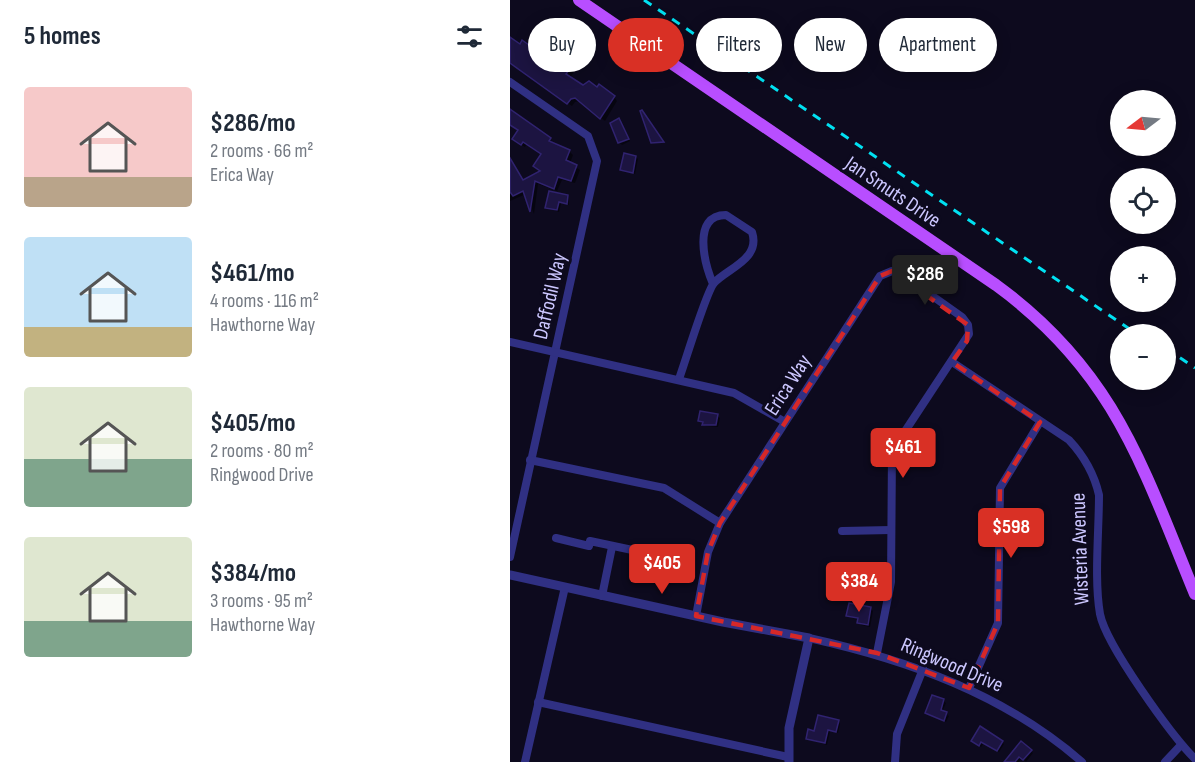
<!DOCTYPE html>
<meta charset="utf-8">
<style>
body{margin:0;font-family:"Sofia Sans Condensed",sans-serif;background:#f2f2f3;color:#1f2937;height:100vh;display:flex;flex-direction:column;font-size:22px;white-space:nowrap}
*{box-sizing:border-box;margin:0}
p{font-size:20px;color:#747a83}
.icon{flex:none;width:33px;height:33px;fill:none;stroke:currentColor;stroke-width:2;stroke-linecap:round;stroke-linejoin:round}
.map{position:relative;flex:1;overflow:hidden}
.side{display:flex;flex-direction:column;background:#fff;width:510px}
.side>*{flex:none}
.banner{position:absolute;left:18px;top:18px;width:570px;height:54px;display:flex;gap:12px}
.needle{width:39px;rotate:254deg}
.buttons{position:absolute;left:600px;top:90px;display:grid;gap:12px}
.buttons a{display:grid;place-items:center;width:66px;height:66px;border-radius:50%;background:#fff;box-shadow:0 3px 15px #0003;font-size:30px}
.price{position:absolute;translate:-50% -51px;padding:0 14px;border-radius:6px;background:#d93025;color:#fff;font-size:20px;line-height:39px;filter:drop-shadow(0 2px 3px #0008)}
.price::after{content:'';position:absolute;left:50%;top:36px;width:18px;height:14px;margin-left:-9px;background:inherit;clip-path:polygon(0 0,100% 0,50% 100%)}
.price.active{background:#222;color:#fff}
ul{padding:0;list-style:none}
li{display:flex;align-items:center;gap:18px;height:150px;padding:0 24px}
li span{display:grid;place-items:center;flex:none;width:168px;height:120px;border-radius:6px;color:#555}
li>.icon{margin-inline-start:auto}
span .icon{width:72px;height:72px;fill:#fffc;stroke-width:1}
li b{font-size:26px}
h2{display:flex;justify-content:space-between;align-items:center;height:72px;padding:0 24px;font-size:26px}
.pill{padding:0 21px;border-radius:27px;background:#fff;box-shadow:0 3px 15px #0003;font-size:21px;line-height:54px}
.pill.active{background:#d93025;color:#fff}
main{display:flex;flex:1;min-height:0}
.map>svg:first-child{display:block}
</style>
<main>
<section class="side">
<h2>5 homes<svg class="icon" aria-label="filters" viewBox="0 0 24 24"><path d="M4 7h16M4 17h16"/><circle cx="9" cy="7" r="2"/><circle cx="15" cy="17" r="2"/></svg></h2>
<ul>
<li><span style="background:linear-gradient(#f6c9c9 75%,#b9a48a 0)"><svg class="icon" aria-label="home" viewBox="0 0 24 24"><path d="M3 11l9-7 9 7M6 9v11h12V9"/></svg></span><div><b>$286/mo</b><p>2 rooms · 66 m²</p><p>Erica Way</p></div></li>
<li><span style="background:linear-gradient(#bfe0f5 75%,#c2b280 0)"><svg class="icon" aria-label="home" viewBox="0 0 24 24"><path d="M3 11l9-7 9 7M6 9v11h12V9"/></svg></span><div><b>$461/mo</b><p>4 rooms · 116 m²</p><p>Hawthorne Way</p></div></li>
<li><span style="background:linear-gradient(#dfe7d0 60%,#7fa58c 0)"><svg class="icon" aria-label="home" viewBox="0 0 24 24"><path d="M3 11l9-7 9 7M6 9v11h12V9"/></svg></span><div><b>$405/mo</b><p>2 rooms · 80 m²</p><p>Ringwood Drive</p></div></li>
<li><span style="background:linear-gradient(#dfe7d0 70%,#7fa58c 0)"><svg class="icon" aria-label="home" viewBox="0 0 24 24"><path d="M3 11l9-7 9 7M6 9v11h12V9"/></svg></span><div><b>$384/mo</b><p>3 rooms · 95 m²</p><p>Hawthorne Way</p></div></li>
</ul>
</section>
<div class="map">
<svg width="685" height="762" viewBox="0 0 685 762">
<rect width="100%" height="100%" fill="#0d0a1e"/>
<g fill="#0007">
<polygon points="0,39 50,69 61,67 65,70 60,78 73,87 104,97 107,101 95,121 70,101 65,102 62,106 0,63"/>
<polygon points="0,110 40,139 43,144 59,151 63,155 60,163 70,170 65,183 52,180 47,191 28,184 24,214 16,194 0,201 0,161 15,181 32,172 33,155 17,144 15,147 7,142 9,131 0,124"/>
<polygon points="109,120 120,141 112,145 109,142"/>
<polygon points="126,157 128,159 125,174 114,172 112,170"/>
<polygon points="58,197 59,205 51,203 49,212 37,207"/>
<polygon points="207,416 210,418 208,427 196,426 189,421"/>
<polygon points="360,608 363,611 360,627 351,625 349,619 338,615"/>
<polygon points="433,701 436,703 432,712 439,716 436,722 417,713"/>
<polygon points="328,721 330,724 328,733 320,731 317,745 298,739"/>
<polygon points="463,741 492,742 494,744 489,752 474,743 471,747"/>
<polygon points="511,743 523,753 516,762 512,758 509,762 496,762"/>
</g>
<g fill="#1c1441" stroke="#302370" stroke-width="1.5">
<polygon points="0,37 10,44 12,40 50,67 54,61 62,66 56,74 73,85 79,81 87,87 89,84 105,96 90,119 65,98 61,99 57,104 0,63"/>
<polygon points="0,109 41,138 39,141 60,150 56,160 67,165 61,181 48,177 44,189 25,181 20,212 13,191 3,196 0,192 0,158 13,180 30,171 23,166 31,154 13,142 11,145 2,139 8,130 0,125"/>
<polygon points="132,110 154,142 141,143 130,111"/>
<polygon points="109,118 119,139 108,143 100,123"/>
<polygon points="114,153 126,156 123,173 110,170"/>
<polygon points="39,191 58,195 57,204 49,202 47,210 35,208"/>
<polygon points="190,411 208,414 206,425 192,425 193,422 188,421"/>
<polygon points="339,603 361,607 358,625 347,623 348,618 336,616"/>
<polygon points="422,695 434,699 431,710 437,712 434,721 415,713"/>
<polygon points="308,715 329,720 326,732 318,730 315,743 296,739 298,729 304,731"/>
<polygon points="470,726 493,741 487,751 471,742 469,746 461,741"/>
<polygon points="511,741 522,750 513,760 509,757 505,762 494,762"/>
</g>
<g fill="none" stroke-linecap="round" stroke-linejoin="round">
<g stroke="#303083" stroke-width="8">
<polyline points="0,82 78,136 87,161 0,557"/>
<polyline points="0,342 224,393 275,422"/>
<path d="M442 362 559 440C574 456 584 473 589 495 589 531 584 580 590 614 596 645 662 736 685 759"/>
<path d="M169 379C175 363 196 292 204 283 218 268 251 259 242 232L216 215C181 215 195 265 203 284"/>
<polyline points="20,460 154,488 210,523"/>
<polyline points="332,531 381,530"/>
<polyline points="46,538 79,546 80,541 127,551 126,557 157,563"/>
<polyline points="92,596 102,547"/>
<polyline points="186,616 198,552 210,523 370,276 382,271 390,273 452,317 458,325 459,334 382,451 381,582 367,653"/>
<path d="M299 638C398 660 494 694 572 762"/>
<polyline points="459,688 488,623 490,488 530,422"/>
<polyline points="28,702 278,757"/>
<polyline points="15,762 55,587"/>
<polyline points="385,762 387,734 413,669"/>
<polyline points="655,762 671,745"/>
</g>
<polyline stroke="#303083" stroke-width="9" points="0,575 213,622 299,638 279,728 279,762"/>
<path stroke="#b84eff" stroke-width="12" d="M69 0 486 285C604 371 632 465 685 594"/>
<g stroke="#00e1f2" stroke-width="3" stroke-dasharray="9 8" stroke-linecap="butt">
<polyline points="134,0 627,334"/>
<polyline points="656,348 685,368"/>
</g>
</g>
<path fill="none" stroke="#d62828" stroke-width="4.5" stroke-dasharray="12 8" stroke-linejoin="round" d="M382 271 458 325 457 341 442 362 530 422 490 488 488 623 459 688 367 653 186 616 198 552 210 523 370 276Z"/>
<g text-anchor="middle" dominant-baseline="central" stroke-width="6" stroke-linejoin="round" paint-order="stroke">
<g font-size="21" fill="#ccc7ff" stroke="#0d0a1e">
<text transform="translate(383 192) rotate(34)">Jan Smuts Drive</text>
<text transform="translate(40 296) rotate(-77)">Daffodil Way</text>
<text transform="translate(278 385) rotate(-57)">Erica Way</text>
<text transform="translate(570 549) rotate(-92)">Wisteria Avenue</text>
<text transform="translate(442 665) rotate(23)">Ringwood Drive</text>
</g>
</g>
</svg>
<div class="buttons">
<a><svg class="needle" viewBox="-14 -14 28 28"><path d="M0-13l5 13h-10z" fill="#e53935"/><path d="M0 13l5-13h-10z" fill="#747a83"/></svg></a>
<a><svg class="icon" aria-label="locate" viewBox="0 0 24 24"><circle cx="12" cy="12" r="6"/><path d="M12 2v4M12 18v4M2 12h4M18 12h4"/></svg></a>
<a>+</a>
<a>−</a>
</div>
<b class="price active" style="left:415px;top:306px">$286</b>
<b class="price" style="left:393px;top:479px">$461</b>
<b class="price" style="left:501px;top:559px">$598</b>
<b class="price" style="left:152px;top:595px">$405</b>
<b class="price" style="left:349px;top:613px">$384</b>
<div class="banner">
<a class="pill">Buy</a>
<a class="pill active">Rent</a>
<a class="pill">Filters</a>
<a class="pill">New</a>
<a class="pill">Apartment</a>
</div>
</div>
</main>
